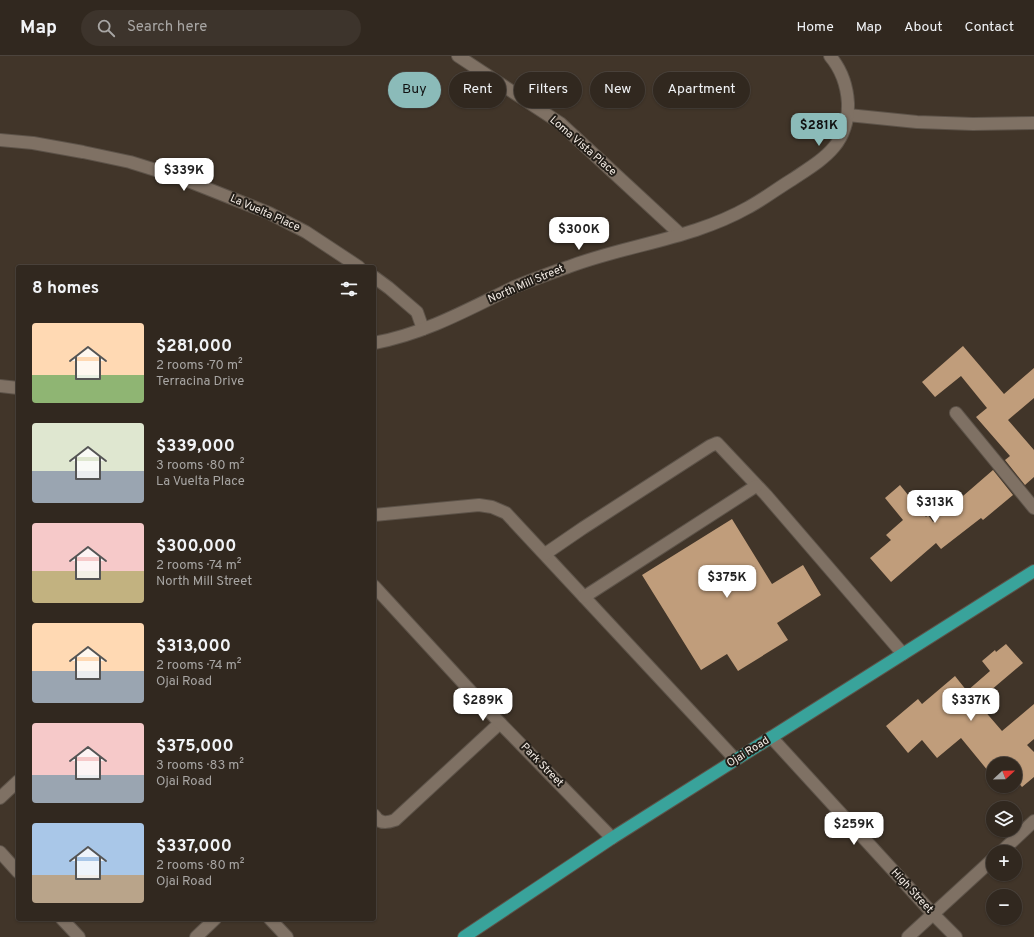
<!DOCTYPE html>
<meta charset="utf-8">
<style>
body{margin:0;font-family:Overpass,sans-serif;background:#3d342c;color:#f1f3f6;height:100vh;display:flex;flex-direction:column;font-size:15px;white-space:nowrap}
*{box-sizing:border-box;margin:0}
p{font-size:13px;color:#a8a6a4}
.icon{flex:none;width:22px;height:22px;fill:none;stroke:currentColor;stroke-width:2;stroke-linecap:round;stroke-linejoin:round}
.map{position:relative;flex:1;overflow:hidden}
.panel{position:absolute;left:16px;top:209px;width:360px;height:656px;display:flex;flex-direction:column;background:#31281f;border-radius:4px;box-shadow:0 1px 3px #0004,0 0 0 1px #4c443d}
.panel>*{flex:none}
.banner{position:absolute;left:388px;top:16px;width:380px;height:36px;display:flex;gap:8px}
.needle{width:26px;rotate:68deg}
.controls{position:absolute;left:986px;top:701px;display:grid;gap:8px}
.controls a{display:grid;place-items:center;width:36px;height:36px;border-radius:50%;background:#31281f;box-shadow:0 1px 3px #0004,0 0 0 1px #4c443d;font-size:20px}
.price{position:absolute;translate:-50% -34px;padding:0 9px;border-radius:8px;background:#fff;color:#222;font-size:13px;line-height:26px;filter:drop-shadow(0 1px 2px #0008)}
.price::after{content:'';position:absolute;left:50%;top:24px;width:12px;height:9px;margin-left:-6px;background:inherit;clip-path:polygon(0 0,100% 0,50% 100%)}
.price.selected{background:#8bbbb9;color:#111}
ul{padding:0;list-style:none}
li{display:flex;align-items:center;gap:12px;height:100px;padding:0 16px}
li span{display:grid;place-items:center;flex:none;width:112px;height:80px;border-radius:4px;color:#555}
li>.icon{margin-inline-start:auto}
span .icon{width:48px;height:48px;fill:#fffc;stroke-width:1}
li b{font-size:17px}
h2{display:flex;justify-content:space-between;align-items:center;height:48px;padding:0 16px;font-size:17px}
.chip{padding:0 14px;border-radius:18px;background:#31281f;box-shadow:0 1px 3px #0004,0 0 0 1px #4c443d;font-size:14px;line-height:36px}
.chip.selected{background:#8bbbb9;color:#111}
header{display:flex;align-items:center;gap:24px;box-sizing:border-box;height:56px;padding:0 20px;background:#31281f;border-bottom:1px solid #4c443d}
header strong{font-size:19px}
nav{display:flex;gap:22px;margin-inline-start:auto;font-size:14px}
.search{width:280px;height:36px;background:#3d342c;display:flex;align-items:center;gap:10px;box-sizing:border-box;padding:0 14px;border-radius:22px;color:#a8a6a4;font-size:15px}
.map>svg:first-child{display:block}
</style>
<header>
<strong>Map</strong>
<div class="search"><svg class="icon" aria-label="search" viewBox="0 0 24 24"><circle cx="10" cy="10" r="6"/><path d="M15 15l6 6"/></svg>Search here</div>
<nav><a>Home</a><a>Map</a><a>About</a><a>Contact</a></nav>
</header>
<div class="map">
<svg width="1034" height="881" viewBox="0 0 1034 881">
<rect width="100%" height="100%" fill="#413529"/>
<g fill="#c09d7b">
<polygon points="963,290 1004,338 1034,312 1034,342 1008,364 1034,394 1034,421 1025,429 1005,404 1010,400 976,361 987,352 961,320 935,341 922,326"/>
<polygon points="993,414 1013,439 983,464 981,462 941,493 936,487 891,526 870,502 891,484 886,479 903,464 885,442 900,429 926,461 928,459 933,466"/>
<polygon points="732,463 772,528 803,509 821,539 777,567 788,584 738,615 727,598 701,614 642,519"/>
<polygon points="1006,588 1023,607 977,646 1002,675 1034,648 1034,683 1027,689 1034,696 1034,721 1022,731 1016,724 1015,726 1015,708 993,708 993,721 961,682 937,702 922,684 908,697 886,670 918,643 922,648 955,620 967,635 990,615 982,605 995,594 996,596"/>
</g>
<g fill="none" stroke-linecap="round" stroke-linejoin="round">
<defs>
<g id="lane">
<polyline points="848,59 917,66 973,68 1034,67"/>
<polyline points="956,357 1034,452"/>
<polyline points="374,459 479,449 492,451 506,457 735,703"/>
<polyline points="545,498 583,472 710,390 717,387 766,439 903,598"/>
<polyline points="584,541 756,430"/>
<path d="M374 759C379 768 387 767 395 764L500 667"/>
<polyline points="0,796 18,816"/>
<polyline points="62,863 79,881"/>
<polyline points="196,881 215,863"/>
</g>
<g id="street">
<polyline points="458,0 560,67 680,178"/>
<polyline points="0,84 33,87 83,96 130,106 178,121 269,157 306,176 359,211"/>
<polyline points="374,221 389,232 417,256 423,273"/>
<path d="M374 287C424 278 469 253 514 231 532 224 550 217 568 211 610 195 654 188 696 174 714 168 733 160 749 151 764 143 778 132 793 123 823 103 849 89 848 47 847 30 841 13 830 0"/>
<polyline points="0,330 18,332"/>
<polyline points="374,530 500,667 612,782"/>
<polyline points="771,681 933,858 956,881"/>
<polyline points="0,742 18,725"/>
<polyline points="1001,796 1034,765"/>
<polyline points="270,863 287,881"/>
<polyline points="908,881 993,803"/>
</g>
<polyline id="primary" points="464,881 612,782 1034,515"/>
</defs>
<use href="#lane" stroke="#5d5349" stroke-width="14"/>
<use href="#street" stroke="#5d5349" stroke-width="14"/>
<use href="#primary" stroke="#5d5349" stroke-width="14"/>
<use href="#lane" stroke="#7f7164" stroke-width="12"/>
<use href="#street" stroke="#7f7164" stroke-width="12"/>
<use href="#primary" stroke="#39a39b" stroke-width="12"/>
</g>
<g text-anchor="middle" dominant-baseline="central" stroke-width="4" stroke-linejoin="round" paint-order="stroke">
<g font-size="11" fill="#f6eee7" stroke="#231e18">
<text transform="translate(583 90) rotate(41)">Loma Vista Place</text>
<text transform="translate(265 157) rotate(24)">La Vuelta Place</text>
<text transform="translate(526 228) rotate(-23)">North Mill Street</text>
<text transform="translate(748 696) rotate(-32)">Ojai Road</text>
<text transform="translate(542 709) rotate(46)">Park Street</text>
<text transform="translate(912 835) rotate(47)">High Street</text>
</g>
</g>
</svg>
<div class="controls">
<a><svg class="needle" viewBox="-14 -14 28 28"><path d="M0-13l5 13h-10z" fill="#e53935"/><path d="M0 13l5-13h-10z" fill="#a8a6a4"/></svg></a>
<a><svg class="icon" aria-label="layers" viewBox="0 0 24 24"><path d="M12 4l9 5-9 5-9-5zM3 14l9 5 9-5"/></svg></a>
<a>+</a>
<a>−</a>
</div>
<b class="price selected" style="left:819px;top:91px">$281K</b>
<b class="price" style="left:184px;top:136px">$339K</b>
<b class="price" style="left:579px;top:195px">$300K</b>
<b class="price" style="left:935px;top:468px">$313K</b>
<b class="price" style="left:727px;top:543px">$375K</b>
<b class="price" style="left:483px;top:666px">$289K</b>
<b class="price" style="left:971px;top:666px">$337K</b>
<b class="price" style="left:854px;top:790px">$259K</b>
<div class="banner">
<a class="chip selected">Buy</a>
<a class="chip">Rent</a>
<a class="chip">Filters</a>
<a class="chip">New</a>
<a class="chip">Apartment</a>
</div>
<section class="panel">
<h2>8 homes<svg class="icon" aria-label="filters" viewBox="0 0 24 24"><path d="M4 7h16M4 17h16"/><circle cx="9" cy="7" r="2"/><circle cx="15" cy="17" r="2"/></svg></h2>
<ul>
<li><span style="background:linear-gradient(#ffd9b3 65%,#8fb573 0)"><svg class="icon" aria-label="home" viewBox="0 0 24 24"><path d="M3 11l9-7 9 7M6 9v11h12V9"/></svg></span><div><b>$281,000</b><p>2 rooms · 70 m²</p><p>Terracina Drive</p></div></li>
<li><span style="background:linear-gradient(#dfe7d0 60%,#9aa5b1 0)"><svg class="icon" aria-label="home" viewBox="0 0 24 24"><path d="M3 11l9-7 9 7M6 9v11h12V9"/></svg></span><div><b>$339,000</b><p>3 rooms · 80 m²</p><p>La Vuelta Place</p></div></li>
<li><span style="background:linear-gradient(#f6c9c9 60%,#c2b280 0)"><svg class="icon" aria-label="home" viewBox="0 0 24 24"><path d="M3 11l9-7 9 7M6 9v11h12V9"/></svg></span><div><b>$300,000</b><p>2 rooms · 74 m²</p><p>North Mill Street</p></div></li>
<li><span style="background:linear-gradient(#ffd9b3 60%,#9aa5b1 0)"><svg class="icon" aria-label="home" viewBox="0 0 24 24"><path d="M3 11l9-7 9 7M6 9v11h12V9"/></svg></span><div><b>$313,000</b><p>2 rooms · 74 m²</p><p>Ojai Road</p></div></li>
<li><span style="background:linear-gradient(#f6c9c9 65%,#9aa5b1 0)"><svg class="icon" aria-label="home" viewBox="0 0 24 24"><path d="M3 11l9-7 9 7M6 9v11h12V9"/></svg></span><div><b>$375,000</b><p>3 rooms · 83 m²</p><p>Ojai Road</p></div></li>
<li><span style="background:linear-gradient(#a9c7e8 65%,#b9a48a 0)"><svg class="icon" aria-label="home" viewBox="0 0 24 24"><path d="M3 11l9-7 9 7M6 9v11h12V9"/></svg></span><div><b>$337,000</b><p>2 rooms · 80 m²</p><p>Ojai Road</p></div></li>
</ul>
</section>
</div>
